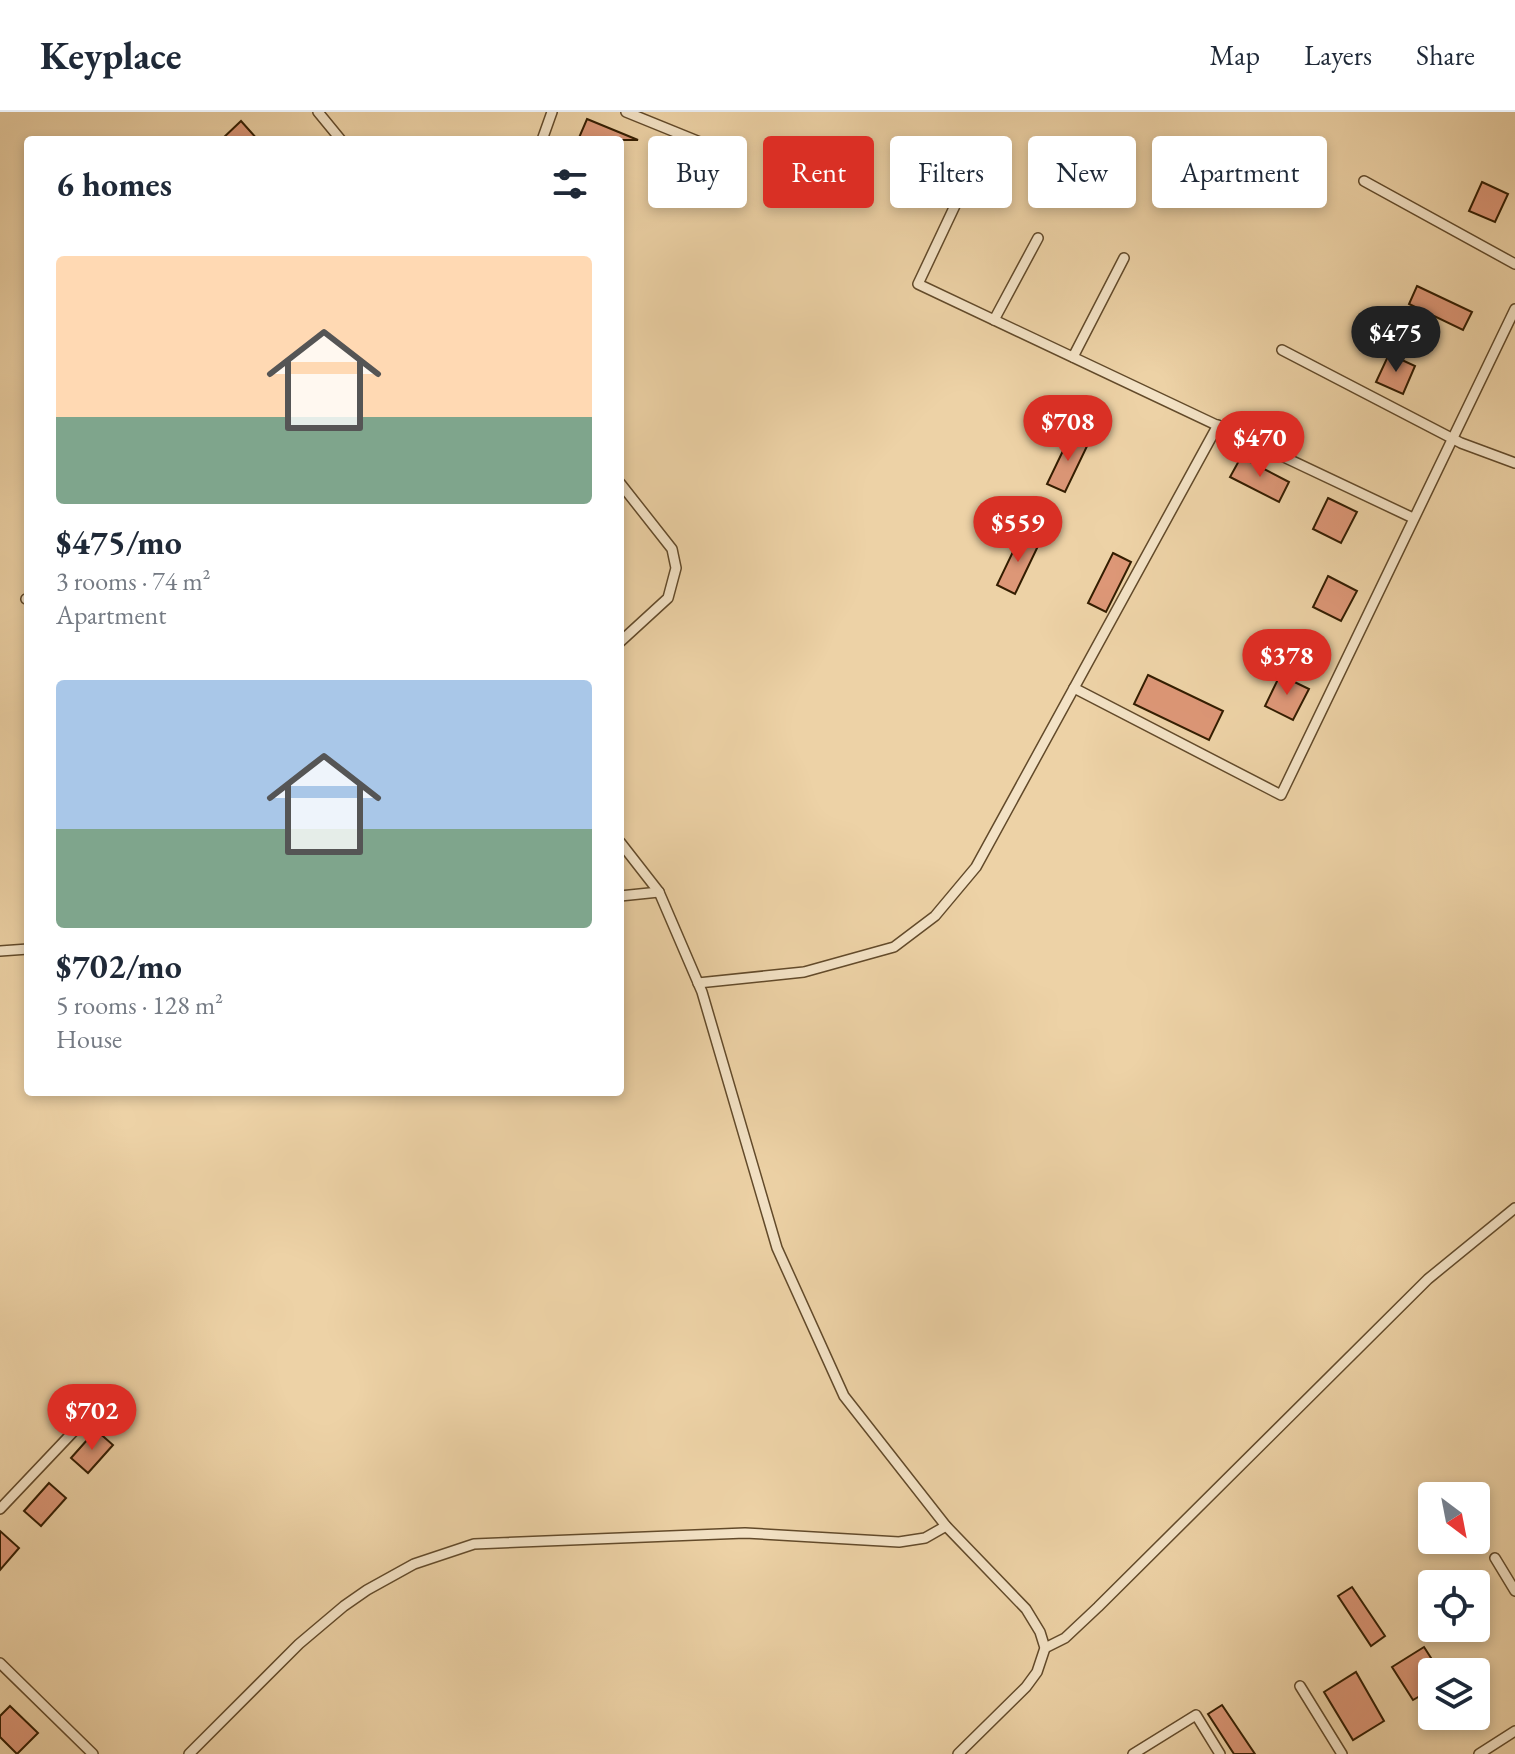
<!DOCTYPE html>
<meta charset="utf-8">
<style>
body{margin:0;font-family:"EB Garamond",serif;background:#f2f2f3;color:#1f2937;height:100vh;display:flex;flex-direction:column;font-size:30px;white-space:nowrap}
*{box-sizing:border-box;margin:0}
p{font-size:26px;color:#747a83}
.icon{flex:none;width:44px;height:44px;fill:none;stroke:currentColor;stroke-width:2;stroke-linecap:round;stroke-linejoin:round}
.map{position:relative;flex:1;overflow:hidden}
.sheet{position:absolute;left:24px;top:24px;width:600px;height:960px;display:flex;flex-direction:column;background:#fff;border-radius:8px;box-shadow:0 4px 12px #0003}
.sheet>*{flex:none}
.hud{position:absolute;left:648px;top:24px;width:746px;height:72px;display:flex;gap:16px}
.needle{width:52px;rotate:148deg}
.tools{position:absolute;left:1418px;top:1370px;display:grid;gap:16px}
.tools a{display:grid;place-items:center;width:72px;height:72px;border-radius:8px;background:#fff;box-shadow:0 4px 12px #0003;font-size:40px}
.price{position:absolute;translate:-50% -68px;padding:0 18px;border-radius:28px;background:#d93025;color:#fff;font-size:26px;line-height:52px;filter:drop-shadow(0 2px 4px #0008)}
.price::after{content:'';position:absolute;left:50%;top:48px;width:24px;height:18px;margin-left:-12px;background:inherit;clip-path:polygon(0 0,100% 0,50% 100%)}
.price.on{background:#222;color:#fff}
ul{padding:0;list-style:none}
li{display:grid;align-content:center;gap:16px;height:424px;padding:0 32px}
li span{display:grid;place-items:center;height:248px;border-radius:8px;color:#555}
li>.icon{margin-inline-start:auto}
span .icon{width:144px;height:144px;fill:#fffc;stroke-width:1}
li b{font-size:34px}
h2{display:flex;justify-content:space-between;align-items:center;height:96px;padding:0 32px;font-size:34px}
.chip{padding:0 28px;border-radius:8px;background:#fff;box-shadow:0 4px 12px #0003;font-size:28px;line-height:72px}
.chip.on{background:#d93025;color:#fff}
header{display:flex;align-items:center;gap:48px;box-sizing:border-box;height:112px;padding:0 40px;background:#fff;border-bottom:2px solid #e0e1e3}
header strong{font-size:38px}
nav{display:flex;gap:44px;margin-inline-start:auto;font-size:28px}
.map>svg:first-child{display:block}
</style>
<header>
<strong>Keyplace</strong>
<nav><a>Map</a><a>Layers</a><a>Share</a></nav>
</header>
<div class="map">
<svg width="1515" height="1642" viewBox="0 0 1515 1642">
<rect width="100%" height="100%" fill="#edd2a6"/>
<filter id="stains"><feTurbulence type="fractalNoise" baseFrequency=".0025" numOctaves="4"/><feColorMatrix values="0 0 0 0 .2 0 0 0 0 .09 0 0 0 0 .02 0 0 0 .5 -.17"/></filter>
<radialGradient id="worn" r=".72"><stop offset=".6" stop-color="#630" stop-opacity="0"/><stop offset="1" stop-color="#630" stop-opacity=".3"/></radialGradient>
<g fill="#dd9777" stroke="#331d01" stroke-width="2">
<polygon points="587,7 638,28 578,28"/>
<polygon points="241,9 258,28 221,28"/>
<polygon points="1482,70 1508,82 1495,110 1469,99"/>
<polygon points="1417,174 1472,200 1463,218 1409,192"/>
<polygon points="1389,242 1415,254 1403,282 1376,270"/>
<polygon points="1071,322 1089,330 1065,380 1047,372"/>
<polygon points="1241,345 1289,370 1279,390 1230,365"/>
<polygon points="1328,386 1357,400 1341,431 1313,417"/>
<polygon points="1021,423 1039,432 1015,482 997,473"/>
<polygon points="1113,441 1131,450 1106,500 1088,491"/>
<polygon points="1328,464 1357,479 1341,509 1313,495"/>
<polygon points="1148,563 1223,599 1209,628 1134,592"/>
<polygon points="1280,563 1309,577 1293,608 1265,594"/>
<polygon points="96,1318 113,1333 88,1361 71,1346"/>
<polygon points="49,1371 66,1386 41,1414 24,1399"/>
<polygon points="0,1419 19,1436 0,1458"/>
<polygon points="1352,1475 1385,1524 1371,1534 1338,1484"/>
<polygon points="1424,1535 1440,1560 1432,1560 1432,1577 1413,1588 1392,1555"/>
<polygon points="1356,1560 1384,1609 1353,1628 1324,1580"/>
<polygon points="1222,1593 1255,1642 1234,1642 1208,1602"/>
<polygon points="10,1594 38,1621 17,1642 0,1625 0,1604"/>
</g>
<g fill="none" stroke-linecap="round" stroke-linejoin="round">
<defs>
<g id="service">
<polyline points="318,0 341,28"/>
<polyline points="626,0 722,39"/>
<polyline points="542,28 552,0"/>
<polyline points="1364,69 1515,152"/>
<polyline points="960,83 918,172 1413,406"/>
<polyline points="994,208 1038,126"/>
<polyline points="1282,238 1461,331 1515,351"/>
<polyline points="1073,245 1124,146"/>
<polyline points="620,371 672,437 676,456 668,486 620,530"/>
<polyline points="26,487 28,488"/>
<polyline points="1074,576 1281,683 1515,197"/>
<polyline points="620,730 659,780 702,880 777,1136 844,1284 946,1414 1026,1497 1040,1520 1045,1536 1037,1560 1026,1575 958,1642"/>
<polyline points="620,784 659,780"/>
<polyline points="0,839 28,837"/>
<polyline points="698,871 804,860 894,835 935,804 976,755 1218,313"/>
<polyline points="0,1397 92,1300"/>
<polyline points="1495,1446 1515,1479"/>
<polyline points="1045,1536 1065,1526 1098,1495 1428,1167 1515,1096"/>
<polyline points="0,1551 93,1642"/>
<polyline points="1300,1574 1342,1642"/>
<polyline points="189,1642 299,1532 344,1494 367,1478 414,1452 474,1432 745,1421 899,1430 925,1426 946,1414"/>
<polyline points="1133,1642 1196,1603 1220,1642"/>
<polyline points="1479,1642 1515,1619"/>
</g>
</defs>
<use href="#service" stroke="#624a2a" stroke-width="12"/>
<use href="#service" stroke="#f3e2c5" stroke-width="9"/>
</g>
<rect width="100%" height="100%" filter="url(#stains)"/>
<rect width="100%" height="100%" fill="url(#worn)"/>
</svg>
<div class="tools">
<a><svg class="needle" viewBox="-14 -14 28 28"><path d="M0-13l5 13h-10z" fill="#e53935"/><path d="M0 13l5-13h-10z" fill="#747a83"/></svg></a>
<a><svg class="icon" aria-label="locate" viewBox="0 0 24 24"><circle cx="12" cy="12" r="6"/><path d="M12 2v4M12 18v4M2 12h4M18 12h4"/></svg></a>
<a><svg class="icon" aria-label="layers" viewBox="0 0 24 24"><path d="M12 4l9 5-9 5-9-5zM3 14l9 5 9-5"/></svg></a>
</div>
<b class="price on" style="left:1396px;top:262px">$475</b>
<b class="price" style="left:1068px;top:351px">$708</b>
<b class="price" style="left:1260px;top:367px">$470</b>
<b class="price" style="left:1018px;top:452px">$559</b>
<b class="price" style="left:1287px;top:585px">$378</b>
<b class="price" style="left:92px;top:1340px">$702</b>
<div class="hud">
<a class="chip">Buy</a>
<a class="chip on">Rent</a>
<a class="chip">Filters</a>
<a class="chip">New</a>
<a class="chip">Apartment</a>
</div>
<section class="sheet">
<h2>6 homes<svg class="icon" aria-label="filters" viewBox="0 0 24 24"><path d="M4 7h16M4 17h16"/><circle cx="9" cy="7" r="2"/><circle cx="15" cy="17" r="2"/></svg></h2>
<ul>
<li><span style="background:linear-gradient(#ffd9b3 65%,#7fa58c 0)"><svg class="icon" aria-label="home" viewBox="0 0 24 24"><path d="M3 11l9-7 9 7M6 9v11h12V9"/></svg></span><div><b>$475/mo</b><p>3 rooms · 74 m²</p><p>Apartment</p></div></li>
<li><span style="background:linear-gradient(#a9c7e8 60%,#7fa58c 0)"><svg class="icon" aria-label="home" viewBox="0 0 24 24"><path d="M3 11l9-7 9 7M6 9v11h12V9"/></svg></span><div><b>$702/mo</b><p>5 rooms · 128 m²</p><p>House</p></div></li>
</ul>
</section>
</div>
